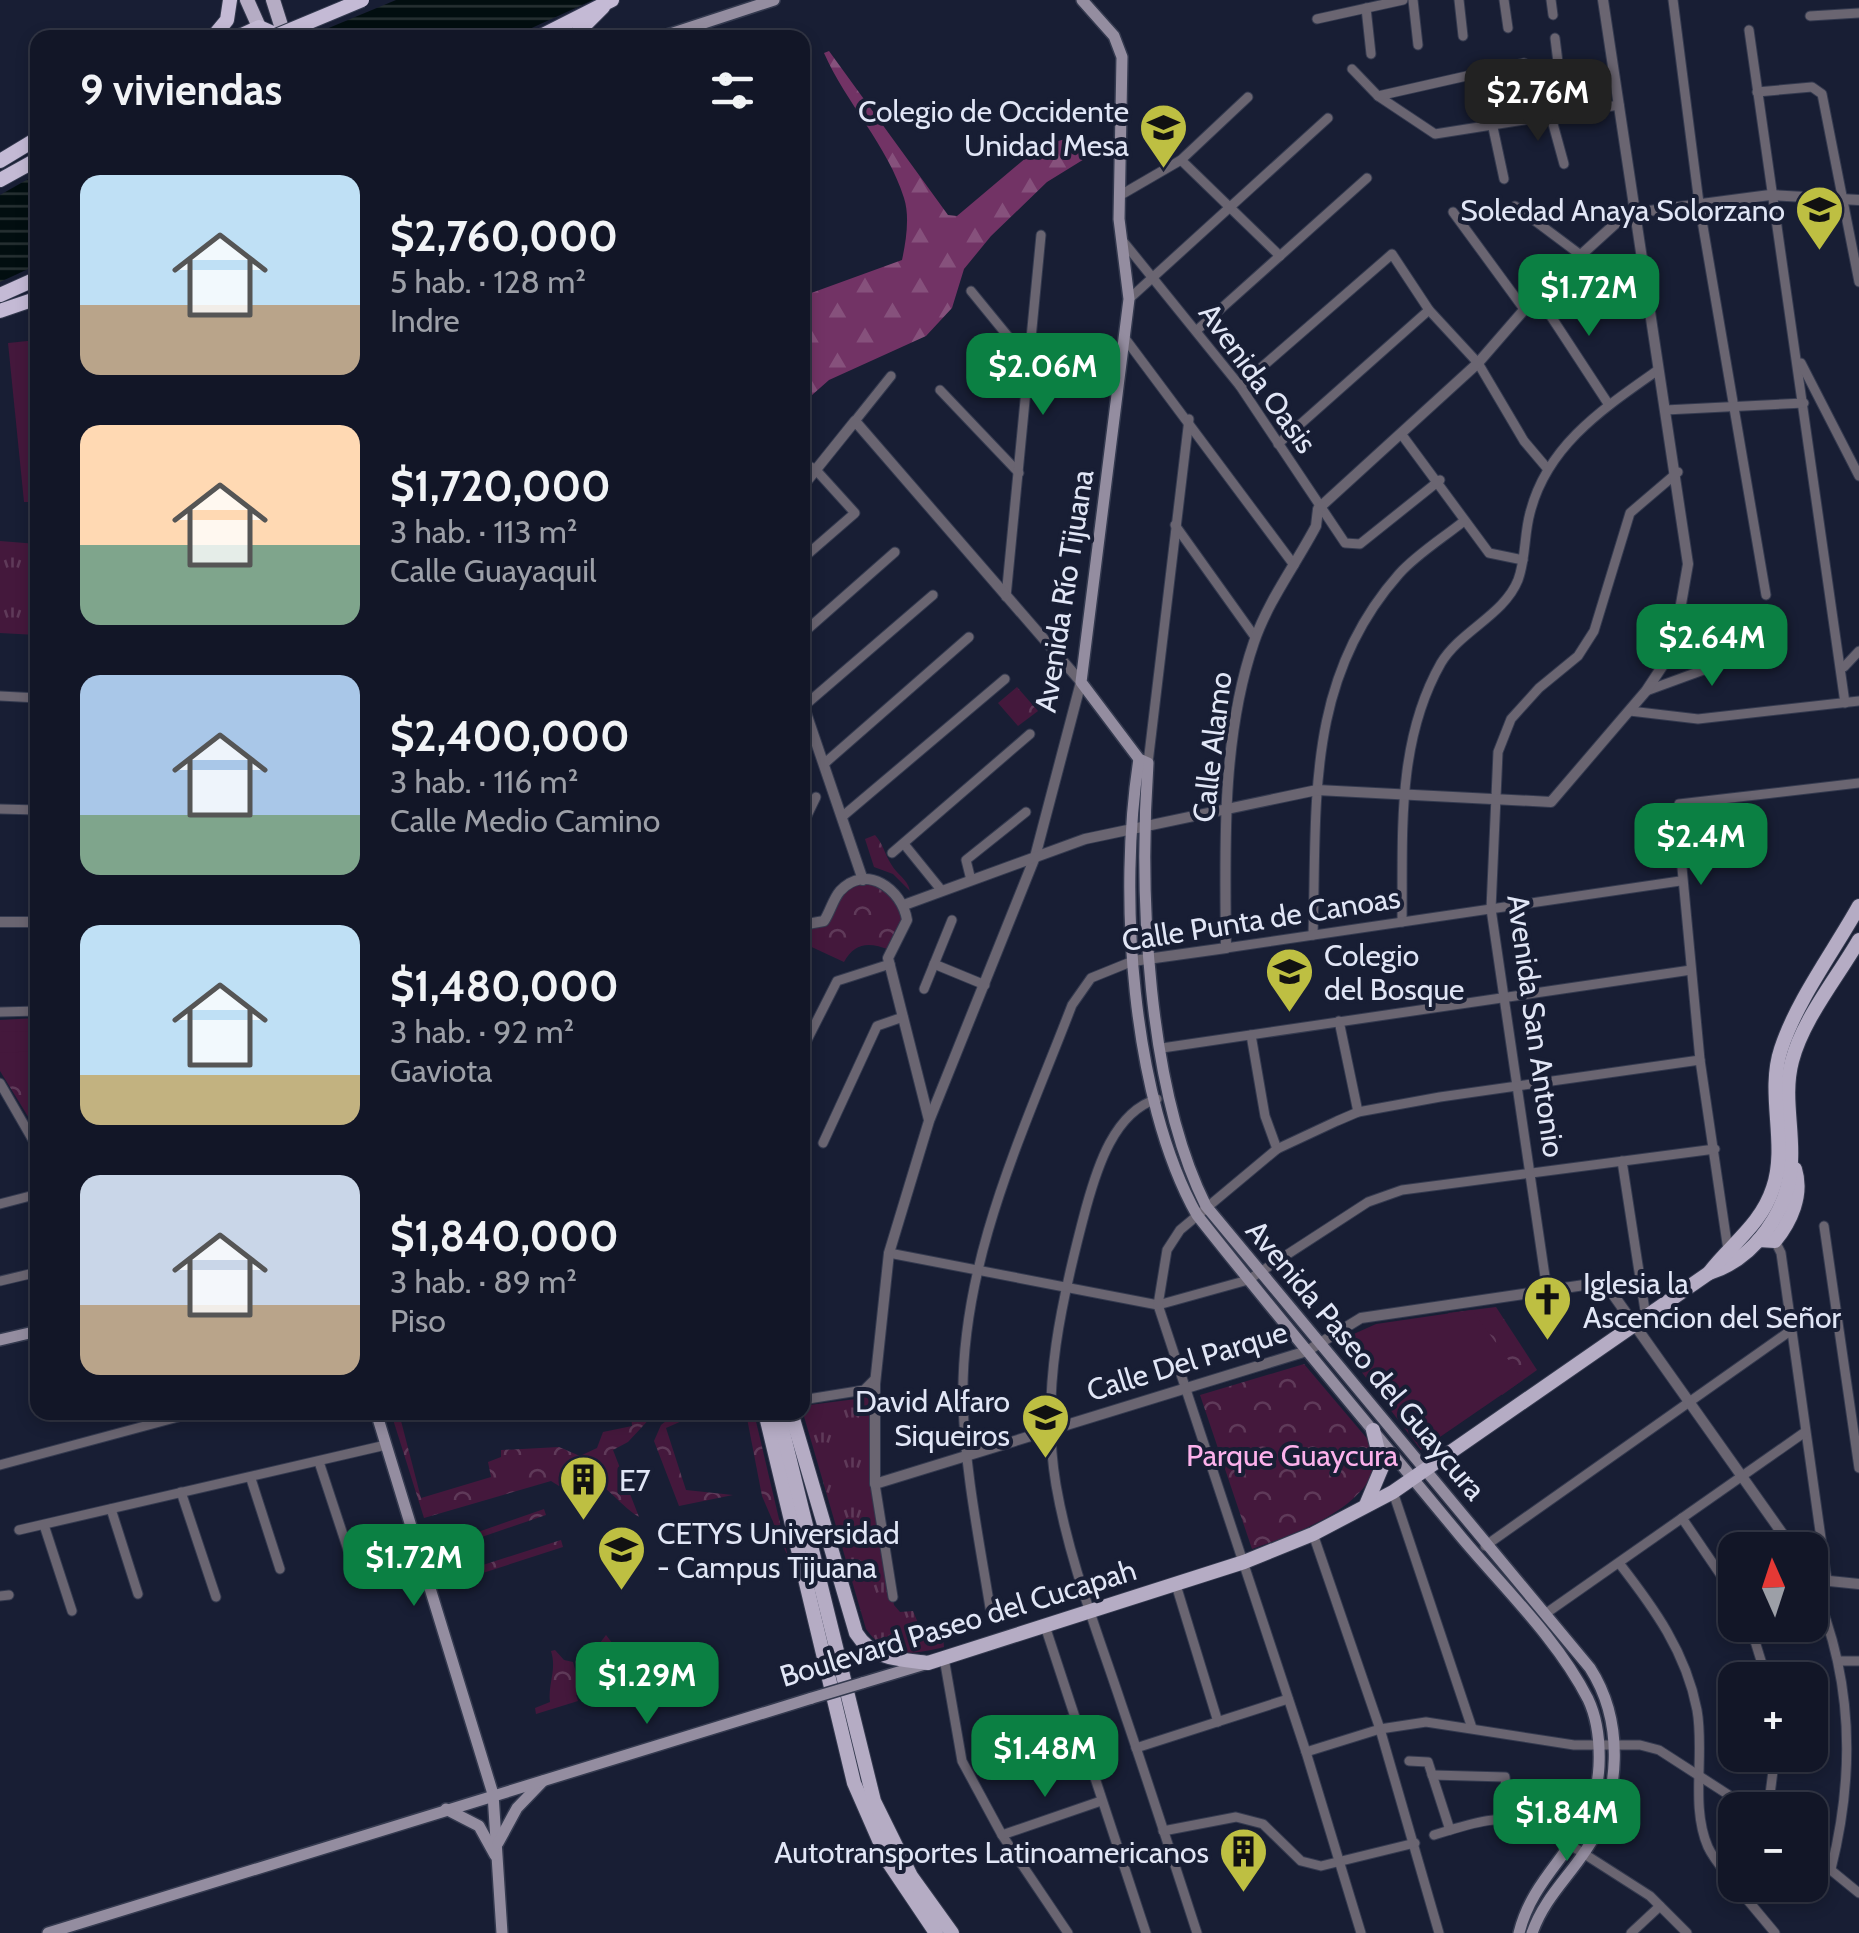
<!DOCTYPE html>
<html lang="es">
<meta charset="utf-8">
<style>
body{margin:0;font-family:Cabin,sans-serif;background:#1b1f2f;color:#f1f3f6;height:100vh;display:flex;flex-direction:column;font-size:38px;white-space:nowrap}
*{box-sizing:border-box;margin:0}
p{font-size:32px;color:#9c9fa7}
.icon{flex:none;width:55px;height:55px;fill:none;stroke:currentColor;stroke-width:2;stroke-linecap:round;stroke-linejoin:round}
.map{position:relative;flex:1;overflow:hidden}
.drawer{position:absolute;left:30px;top:30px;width:780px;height:1390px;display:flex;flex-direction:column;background:#121627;border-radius:20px;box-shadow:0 5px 15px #0003,0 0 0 2px #313544}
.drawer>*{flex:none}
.needle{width:65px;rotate:357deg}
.controls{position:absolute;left:1718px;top:1532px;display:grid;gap:20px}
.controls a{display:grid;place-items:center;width:110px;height:110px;border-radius:20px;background:#121627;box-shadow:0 5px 15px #0003,0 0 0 2px #313544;font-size:50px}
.price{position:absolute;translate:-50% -85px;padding:0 22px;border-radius:20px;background:#0b8043;color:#fff;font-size:32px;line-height:65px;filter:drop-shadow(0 2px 5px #0008)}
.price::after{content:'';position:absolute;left:50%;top:60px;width:30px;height:22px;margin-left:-15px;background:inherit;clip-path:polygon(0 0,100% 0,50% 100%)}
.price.on{background:#222;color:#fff}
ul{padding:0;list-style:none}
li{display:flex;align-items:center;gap:30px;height:250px;padding:0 50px}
li span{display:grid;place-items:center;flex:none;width:280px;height:200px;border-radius:20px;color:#555}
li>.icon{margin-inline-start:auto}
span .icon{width:120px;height:120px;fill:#fffc;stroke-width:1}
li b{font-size:42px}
h2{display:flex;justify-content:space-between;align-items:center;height:120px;padding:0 50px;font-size:42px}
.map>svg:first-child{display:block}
</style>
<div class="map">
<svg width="1859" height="1933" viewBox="0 0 1859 1933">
<defs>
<pattern id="grass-tufts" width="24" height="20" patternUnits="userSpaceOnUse" patternTransform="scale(2.5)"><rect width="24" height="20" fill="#44183c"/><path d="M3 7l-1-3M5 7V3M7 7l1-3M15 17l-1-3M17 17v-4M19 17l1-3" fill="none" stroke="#5f3a59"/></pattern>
<pattern id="forest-firs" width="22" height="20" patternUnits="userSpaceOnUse" patternTransform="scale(2.5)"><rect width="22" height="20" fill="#723365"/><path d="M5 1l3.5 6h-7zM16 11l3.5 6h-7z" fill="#86517c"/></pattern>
<pattern id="park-crowns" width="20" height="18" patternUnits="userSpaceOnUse" patternTransform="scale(2.5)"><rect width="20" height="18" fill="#44183c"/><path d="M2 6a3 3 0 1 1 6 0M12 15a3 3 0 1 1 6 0" fill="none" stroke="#5f3a59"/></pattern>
<pattern id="water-rules" width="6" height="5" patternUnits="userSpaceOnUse" patternTransform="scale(2.5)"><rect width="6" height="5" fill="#020e10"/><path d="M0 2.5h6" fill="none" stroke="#273133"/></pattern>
</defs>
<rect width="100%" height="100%" fill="#181e34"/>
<g fill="url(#grass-tufts)">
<polygon points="0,541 37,544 37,635 0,633"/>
<path d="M869 1391 872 1485 894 1605 900 1612 913 1611 926 1642 943 1635 944 1647C911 1655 888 1659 866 1629L803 1413 802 1406 856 1399Z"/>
</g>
<path fill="url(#forest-firs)" d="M829 51 948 215 957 216 1040 146 1069 138 1107 145 1047 182 991 236 964 269 952 308 926 336 829 380 803 403V296L902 260C906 242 910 216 904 198 888 146 846 103 824 53Z"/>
<g fill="url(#park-crowns)">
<polygon points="1017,687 1038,711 1018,726 998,703"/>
<path d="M875 835C884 845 884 853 891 864 897 875 907 878 910 891L893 874 874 867 865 839Z"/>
<path d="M853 883 887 885 907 920 890 950C869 942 855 942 844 962L803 943 802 925 818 923 838 894Z"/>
<polygon points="37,1018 37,1131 0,1071 0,1020"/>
<polygon points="1496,1307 1537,1370 1502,1395 1448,1313"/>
<path d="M1304 1364 1370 1442 1376 1465C1362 1511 1294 1534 1252 1549L1200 1395Z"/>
<path d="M391 1413 400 1417 421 1498 491 1477 488 1462 501 1457V1450L559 1447 580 1456 597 1448 603 1432 632 1426 631 1413H655L628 1442 613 1450 639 1517C609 1499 600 1465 559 1486L551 1481 424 1518Z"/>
<polygon points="676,1413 700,1413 666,1428 686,1490 733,1495 679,1506 654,1441 661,1425"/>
<polygon points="746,1413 754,1413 788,1557 762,1496"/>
<polygon points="544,1509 546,1515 447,1549 449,1558 437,1561 432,1548"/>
<polygon points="561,1540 563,1547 458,1581 458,1585 446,1587 439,1568 451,1564 455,1574"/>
<polygon points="606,1635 616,1648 625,1673 583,1687 575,1662 582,1649 600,1643"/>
<path d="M555 1650 564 1660 573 1662 582 1693 576 1695 578 1701 536 1714 535 1708 550 1702C548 1683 557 1670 551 1651Z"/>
</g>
<g fill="#44183c">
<polygon points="37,340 37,502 24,502 8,343"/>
<polygon points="37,1031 37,1051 0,1053 0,1032"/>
<polygon points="1472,1310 1523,1380 1421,1450 1338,1341 1376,1324"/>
</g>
<g fill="url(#water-rules)">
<polygon points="396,0 593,0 512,37 307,37"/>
<polygon points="37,174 37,265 0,282 0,195"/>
</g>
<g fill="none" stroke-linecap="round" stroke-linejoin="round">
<defs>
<g id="minor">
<polyline points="1413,0 1418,45"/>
<polyline points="1459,0 1463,36"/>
<polyline points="1504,0 1508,28"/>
<polyline points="1551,0 1553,15"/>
<polyline points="1673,0 1699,203 1766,595"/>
<polyline points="1366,8 1371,54"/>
<polyline points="1810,16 1859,13"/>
<polyline points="1317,19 1403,0"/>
<polyline points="1749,30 1845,703"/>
<polyline points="1555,38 1564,111"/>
<polyline points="1352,69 1378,96 1435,134 1619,105"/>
<polyline points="1757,92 1812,87 1822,94 1859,282"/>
<polyline points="1378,96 1524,63"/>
<polyline points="1550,113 1564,164"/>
<polyline points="1492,123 1504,179"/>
<polyline points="1181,160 1280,256"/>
<polyline points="1119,196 1181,160 1248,97"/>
<polyline points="1515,206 1578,253"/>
<polyline points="1453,212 1524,309"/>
<polyline points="1122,240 1240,386 1345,543 1360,544 1440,480"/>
<polyline points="971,291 1029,362"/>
<polyline points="1537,295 1609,405"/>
<polyline points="1129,299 1328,118"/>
<polyline points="1196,331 1367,178"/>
<polyline points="1124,337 1294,565"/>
<polyline points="1801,363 1859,476"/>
<polyline points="1240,386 1392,254 1429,310 1478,363 1524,441 1546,467"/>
<polyline points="940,390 1019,473"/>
<polyline points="1665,410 1804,403"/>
<polyline points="855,421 891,376"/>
<polyline points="1402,435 1489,553 1523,560"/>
<polyline points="1278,444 1429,310"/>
<polyline points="802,462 816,470 855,513 802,559"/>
<polyline points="1175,525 1255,637"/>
<polyline points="1006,597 1041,235"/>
<polyline points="802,634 895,552"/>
<polyline points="1844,667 1859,651"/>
<polyline points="1646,691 1728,661 1772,657"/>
<polyline points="0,696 38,698"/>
<polyline points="804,706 933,595"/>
<polyline points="1630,711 1698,719 1859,701"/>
<polyline points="825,763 969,637"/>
<polyline points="1148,763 1189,419"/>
<polyline points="0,809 38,810"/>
<polyline points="843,816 1005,679"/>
<polyline points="802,826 816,797"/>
<polyline points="904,844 942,891"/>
<polyline points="892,853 1030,734"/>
<polyline points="971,880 966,860 1026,812"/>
<path d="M1402 922C1403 834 1396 742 1441 663 1460 631 1504 615 1518 580 1526 559 1524 534 1530 513 1547 445 1604 408 1658 370"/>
<path d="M1313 935C1317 803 1305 680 1399 574 1417 554 1443 538 1464 521"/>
<polyline points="1226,948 1680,881"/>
<polyline points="934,964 985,985"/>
<polyline points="924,989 952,920"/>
<polyline points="0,1012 38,1011"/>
<polyline points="1339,1021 1358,1112"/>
<polyline points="1251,1035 1265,1116 1277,1149"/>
<polyline points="1162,1048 1691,970"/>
<polyline points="802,1050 837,981 890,964"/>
<polyline points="0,1083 38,1149"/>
<path d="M1157 1099C1114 1112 1097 1168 1086 1208 1062 1298 1040 1391 1056 1485 1069 1560 1097 1631 1121 1703 1147 1779 1172 1856 1197 1933"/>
<polyline points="823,1143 877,1026 903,1017"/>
<polyline points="1622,1161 1646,1317"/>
<polyline points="0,1204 38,1194"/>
<polyline points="1824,1226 1859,1468"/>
<polyline points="1775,1241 1781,1253 1827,1581"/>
<polyline points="1728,1250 1700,1060 1677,814 1679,804 1859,783"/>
<polyline points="889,1253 1158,1305 1248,1280 1368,1202 1402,1190 1715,1149"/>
<polyline points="0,1281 38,1272"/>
<polyline points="1547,1290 1491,909 1498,752 1511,719 1539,688 1578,656 1594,631 1630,513 1678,472"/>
<polyline points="802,1400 864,1390 875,1379"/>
<polyline points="319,1462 350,1556"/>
<polyline points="0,1465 182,1416 218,1412"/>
<polyline points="251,1479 280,1569"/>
<polyline points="875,1484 893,1597"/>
<polyline points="181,1492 216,1597"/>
<polyline points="1393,1492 1472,1728"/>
<polyline points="111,1509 138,1594"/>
<polyline points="1682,1518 1735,1596"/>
<polyline points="44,1525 72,1611"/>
<polyline points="19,1530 386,1445"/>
<polyline points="1313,1534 1380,1729 1439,1933"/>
<polyline points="1485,1546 1790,1331"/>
<path d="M1619 1563C1654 1608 1686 1652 1697 1710 1705 1754 1690 1806 1708 1847 1714 1860 1726 1873 1735 1885"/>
<path d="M1810 1579C1853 1673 1856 1770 1831 1869"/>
<polyline points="1176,1585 1218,1722"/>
<polyline points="0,1596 9,1595"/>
<path d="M991 1614C980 1544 965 1473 963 1402 960 1262 1023 1133 1072 1005L1091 978 1133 961"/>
<polyline points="1545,1614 1805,1432"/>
<polyline points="1750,1625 1767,1680"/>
<polyline points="1045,1626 1146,1933"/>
<polyline points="944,1658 962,1761 1002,1835 1068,1933"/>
<polyline points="1838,1661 1859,1661"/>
<polyline points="1041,1729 1074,1718"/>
<polyline points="1136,1748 1288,1699"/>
<polyline points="1306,1752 1380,1729 1426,1722 1574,1745 1640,1745 1659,1750 1752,1810"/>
<polyline points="1409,1761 1428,1762 1450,1830"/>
<polyline points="1432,1775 1505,1777 1509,1818"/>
<polyline points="1768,1810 1775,1755"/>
<polyline points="1163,1831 1236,1817 1263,1824 1301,1861 1321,1866 1415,1843"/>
<polyline points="1002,1835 1101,1801"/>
<path d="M1434 1835C1469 1824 1500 1813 1536 1823L1650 1896 1687 1933"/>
<polyline points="1810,1853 1859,1893"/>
<polyline points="1735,1885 1775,1933"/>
<polyline points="1361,1933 1306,1752 1158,1305 1167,1250 1180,1230 1277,1149 1337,1121 1358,1112 1440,1097 1700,1060"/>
<polyline points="1631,1933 1660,1906"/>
</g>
<g id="tertiary">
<polyline points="802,487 855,421 1081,682 1035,857 929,1121 889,1253 875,1384 875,1484 1307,1351 1361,1318 1598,1283 1607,1286 1794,1550"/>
<polyline points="802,701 863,880"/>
<polyline points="904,905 1085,839 1317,790 1551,802 1646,691 1673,650 1688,564 1603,0"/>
<polyline points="0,922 38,922"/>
<path d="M802 925 824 921C830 912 833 899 840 891 866 863 902 889 907 920L888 958 929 1120"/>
<path d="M1133 961 1226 948C1225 848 1221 738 1254 642 1268 601 1296 564 1316 526L1318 509 1478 363 1537 295 1626 214 1770 195 1859 200"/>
<polyline points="1810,1579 1859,1584"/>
</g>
<g id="secondary">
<path d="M1082 0 1114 36 1122 57 1119 219 1129 299 1081 682 1139 759 1148 763C1139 894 1147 1088 1206 1206L1590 1668C1624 1721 1622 1797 1586 1850 1567 1879 1544 1899 1532 1933"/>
<polyline points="658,38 774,0"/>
<path d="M1139 759C1118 891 1131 1098 1197 1215 1283 1324 1373 1430 1462 1538 1504 1588 1558 1640 1588 1699 1598 1720 1600 1743 1599 1766 1595 1844 1536 1865 1519 1933"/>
<polyline points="0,1340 38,1331"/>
<polyline points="376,1412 493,1794 502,1933"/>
<polyline points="862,1683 925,1664"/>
<polyline points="446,1809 479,1826 495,1855"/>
<polyline points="498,1843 517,1808 543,1781"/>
<polyline points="48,1933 812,1698"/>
</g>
<g id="primary">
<polyline points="247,0 264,38"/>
<polyline points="273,0 285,38"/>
<path d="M1759 1240 1775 1241C1791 1221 1803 1195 1795 1169"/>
<path d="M1709 1273C1755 1259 1790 1209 1791 1161 1793 1128 1783 1095 1792 1061 1803 1019 1837 978 1859 940"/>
<polyline points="765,1412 854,1783 889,1863 936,1933"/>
<polyline points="778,1412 874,1801 911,1876 952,1933"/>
<path d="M791 1412 856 1633C873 1660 899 1659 928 1663L1244 1562 1313 1534 1393 1492 1709 1273C1731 1244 1761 1225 1773 1188 1788 1144 1766 1094 1781 1049 1797 1000 1834 951 1859 906"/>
<polyline points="1366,1505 1382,1467 1373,1430"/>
</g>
<g id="trunk">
<polyline points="212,38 227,20 230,0"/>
<polyline points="235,38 259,27 284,38"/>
<polyline points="537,38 612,0"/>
<polyline points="572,38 603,7"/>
<polyline points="0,161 38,138"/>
<polyline points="0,180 38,159"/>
<polyline points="0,295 38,278"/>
<polyline points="0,311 38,298"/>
</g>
</defs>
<use href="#minor" stroke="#343a4f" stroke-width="11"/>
<use href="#tertiary" stroke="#343a4f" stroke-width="12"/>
<use href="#secondary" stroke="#343a4f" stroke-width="14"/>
<use href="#primary" stroke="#343a4f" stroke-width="16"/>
<use href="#trunk" stroke="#343a4f" stroke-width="16"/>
<use href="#minor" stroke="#6a6571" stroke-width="9"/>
<use href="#tertiary" stroke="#6a6571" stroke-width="10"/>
<use href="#secondary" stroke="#948da0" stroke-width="11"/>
<use href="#primary" stroke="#b5acc4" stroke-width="14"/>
<use href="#trunk" stroke="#c4bad5" stroke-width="14"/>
<defs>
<polyline id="secondary-bridge" points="812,1698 862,1683"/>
<polyline id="trunk-bridge" points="271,38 362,0"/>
</defs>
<use href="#secondary-bridge" stroke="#343a4f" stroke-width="14" stroke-linecap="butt"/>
<use href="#trunk-bridge" stroke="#343a4f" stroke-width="16" stroke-linecap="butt"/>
<use href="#secondary-bridge" stroke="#948da0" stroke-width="11"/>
<use href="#trunk-bridge" stroke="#c4bad5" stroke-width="14"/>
</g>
<defs>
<symbol id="school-pin" viewBox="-11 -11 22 30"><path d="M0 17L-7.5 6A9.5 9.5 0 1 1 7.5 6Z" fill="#bebf42" stroke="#181e34"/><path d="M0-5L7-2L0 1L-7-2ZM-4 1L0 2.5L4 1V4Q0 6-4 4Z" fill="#111"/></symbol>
<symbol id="church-pin" viewBox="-11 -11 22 30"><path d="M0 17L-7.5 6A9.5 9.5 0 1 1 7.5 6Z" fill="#bebf42" stroke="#181e34"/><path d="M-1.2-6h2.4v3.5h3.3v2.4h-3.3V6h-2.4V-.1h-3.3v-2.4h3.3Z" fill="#111"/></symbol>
<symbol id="building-pin" viewBox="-11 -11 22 30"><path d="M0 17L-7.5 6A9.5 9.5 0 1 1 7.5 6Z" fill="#bebf42" stroke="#181e34"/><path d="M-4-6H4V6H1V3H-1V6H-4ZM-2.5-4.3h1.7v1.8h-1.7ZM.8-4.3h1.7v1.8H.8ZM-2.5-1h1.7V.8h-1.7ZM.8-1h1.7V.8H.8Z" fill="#111"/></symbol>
<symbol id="university-pin" viewBox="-11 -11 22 30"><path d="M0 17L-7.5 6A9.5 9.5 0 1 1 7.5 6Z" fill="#bebf42" stroke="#181e34"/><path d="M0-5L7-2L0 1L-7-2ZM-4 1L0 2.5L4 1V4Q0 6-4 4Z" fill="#111"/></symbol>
</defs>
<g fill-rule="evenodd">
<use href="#school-pin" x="1136" y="100" width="55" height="75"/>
<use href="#school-pin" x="1792" y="182" width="55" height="75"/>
<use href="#school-pin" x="1262" y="944" width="55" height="75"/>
<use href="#church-pin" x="1520" y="1272" width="55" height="75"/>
<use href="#school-pin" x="1018" y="1390" width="55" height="75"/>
<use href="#building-pin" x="556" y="1452" width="55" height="75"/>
<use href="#university-pin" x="594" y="1522" width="55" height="75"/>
<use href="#building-pin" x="1216" y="1824" width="55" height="75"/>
</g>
<g text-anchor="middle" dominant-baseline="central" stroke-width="8" stroke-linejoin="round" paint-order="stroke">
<g font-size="30" fill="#e1e6f6" stroke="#181e34" text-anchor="end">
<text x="1129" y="111">Colegio de Occidente<tspan x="1129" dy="34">Unidad Mesa</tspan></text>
<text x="1785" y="210">Soledad Anaya Solorzano</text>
<text x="1324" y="955" text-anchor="start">Colegio<tspan x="1324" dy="34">del Bosque</tspan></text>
<text x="1583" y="1283" text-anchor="start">Iglesia la<tspan x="1583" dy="34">Ascencion del Señor</tspan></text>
<text x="1010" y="1401">David Alfaro<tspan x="1010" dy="34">Siqueiros</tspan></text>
<text x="619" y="1480" text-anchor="start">E7</text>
<text x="657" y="1533" text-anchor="start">CETYS Universidad<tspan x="657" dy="34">- Campus Tijuana</tspan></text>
<text x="1209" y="1852">Autotransportes Latinoamericanos</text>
</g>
<g font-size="30" fill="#e1e6f6" stroke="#181e34">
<text transform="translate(1258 378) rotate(54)">Avenida Oasis</text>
<text transform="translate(1064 591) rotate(-81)">Avenida Río Tijuana</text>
<text transform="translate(1212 747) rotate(-83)">Calle Alamo</text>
<text transform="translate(1261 919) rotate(-9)">Calle Punta de Canoas</text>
<text transform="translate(1536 1026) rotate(82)">Avenida San Antonio</text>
<text transform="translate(1366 1360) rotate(50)">Avenida Paseo del Guaycura</text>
<text transform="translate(1187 1361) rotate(-17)">Calle Del Parque</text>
<text transform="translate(958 1623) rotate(-17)">Boulevard Paseo del Cucapah</text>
</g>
<g font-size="30" fill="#fcb1eb" stroke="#181e34">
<text x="1292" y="1455">Parque Guaycura</text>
</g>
</g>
</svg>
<div class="controls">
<a><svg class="needle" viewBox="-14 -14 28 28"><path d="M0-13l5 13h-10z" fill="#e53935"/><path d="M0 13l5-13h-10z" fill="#9c9fa7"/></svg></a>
<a>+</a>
<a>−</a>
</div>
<b class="price on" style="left:1538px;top:144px">$2.76M</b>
<b class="price" style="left:1589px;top:339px">$1.72M</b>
<b class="price" style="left:1043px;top:418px">$2.06M</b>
<b class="price" style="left:1712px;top:689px">$2.64M</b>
<b class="price" style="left:1701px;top:888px">$2.4M</b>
<b class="price" style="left:414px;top:1609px">$1.72M</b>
<b class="price" style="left:647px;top:1727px">$1.29M</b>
<b class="price" style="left:1045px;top:1800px">$1.48M</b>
<b class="price" style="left:1567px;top:1864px">$1.84M</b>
<section class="drawer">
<h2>9 viviendas<svg class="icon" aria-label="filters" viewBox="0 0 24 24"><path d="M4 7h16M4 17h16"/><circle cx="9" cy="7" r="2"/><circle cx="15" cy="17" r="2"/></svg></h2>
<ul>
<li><span style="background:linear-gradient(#bfe0f5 65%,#b9a48a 0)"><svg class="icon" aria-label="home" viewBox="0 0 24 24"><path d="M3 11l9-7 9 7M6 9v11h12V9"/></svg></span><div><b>$2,760,000</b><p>5 hab. · 128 m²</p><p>Indre</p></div></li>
<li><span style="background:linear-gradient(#ffd9b3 60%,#7fa58c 0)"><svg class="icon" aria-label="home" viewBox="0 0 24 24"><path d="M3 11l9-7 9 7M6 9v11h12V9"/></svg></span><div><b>$1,720,000</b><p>3 hab. · 113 m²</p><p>Calle Guayaquil</p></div></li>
<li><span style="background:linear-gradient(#a9c7e8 70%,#7fa58c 0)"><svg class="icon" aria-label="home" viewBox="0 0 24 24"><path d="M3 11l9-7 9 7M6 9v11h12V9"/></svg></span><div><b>$2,400,000</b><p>3 hab. · 116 m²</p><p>Calle Medio Camino</p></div></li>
<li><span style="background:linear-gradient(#bfe0f5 75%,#c2b280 0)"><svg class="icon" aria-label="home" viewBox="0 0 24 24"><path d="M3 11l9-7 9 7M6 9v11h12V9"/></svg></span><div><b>$1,480,000</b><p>3 hab. · 92 m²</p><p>Gaviota</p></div></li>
<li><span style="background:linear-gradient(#c9d6e8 65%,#b9a48a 0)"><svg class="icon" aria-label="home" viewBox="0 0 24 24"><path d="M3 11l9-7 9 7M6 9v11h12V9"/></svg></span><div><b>$1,840,000</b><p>3 hab. · 89 m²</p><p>Piso</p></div></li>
</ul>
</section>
</div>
